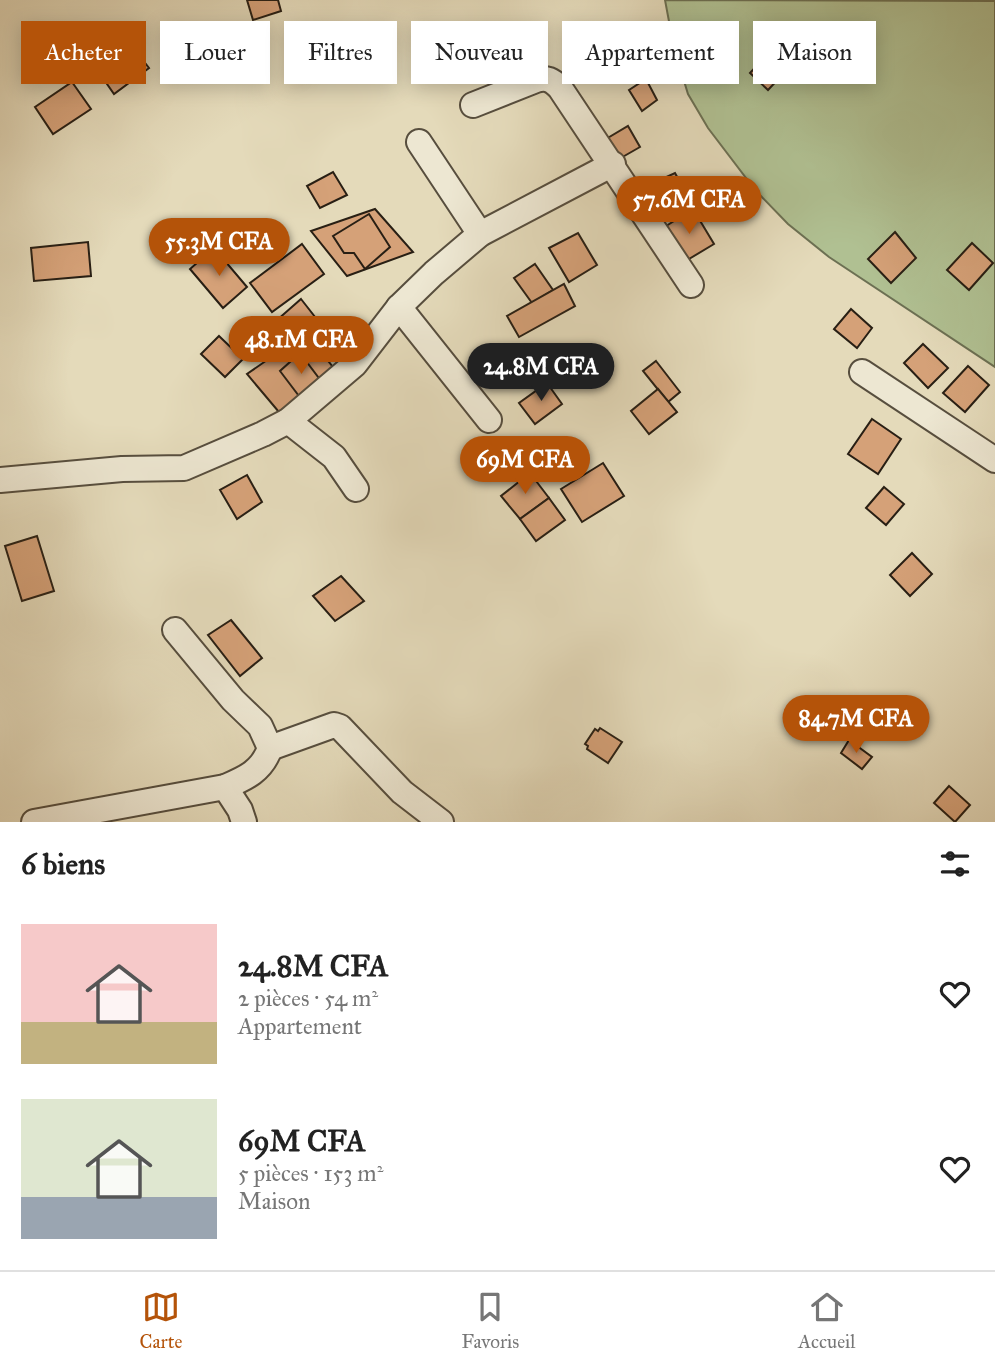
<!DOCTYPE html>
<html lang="fr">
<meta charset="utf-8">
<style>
body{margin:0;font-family:"IM FELL Great Primer",serif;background:#f6f6f6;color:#222;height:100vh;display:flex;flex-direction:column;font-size:26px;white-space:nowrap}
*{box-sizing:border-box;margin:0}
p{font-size:23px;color:#767676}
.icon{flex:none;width:38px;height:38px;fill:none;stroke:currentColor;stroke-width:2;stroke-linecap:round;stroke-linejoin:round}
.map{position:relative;height:822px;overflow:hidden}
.sheet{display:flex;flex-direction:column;background:#fff;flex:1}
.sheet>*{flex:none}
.guide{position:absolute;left:21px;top:21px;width:954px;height:63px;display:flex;gap:14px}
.price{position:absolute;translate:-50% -60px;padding:0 16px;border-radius:24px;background:#b45309;color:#fff;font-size:23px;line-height:46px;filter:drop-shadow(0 2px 4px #0008)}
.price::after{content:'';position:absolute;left:50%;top:42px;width:21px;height:16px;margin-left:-10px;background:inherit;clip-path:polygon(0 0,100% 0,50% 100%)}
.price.active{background:#222;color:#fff}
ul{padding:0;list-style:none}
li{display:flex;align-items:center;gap:21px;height:175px;padding:0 21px}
li span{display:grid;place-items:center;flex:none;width:196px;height:140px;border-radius:0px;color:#555}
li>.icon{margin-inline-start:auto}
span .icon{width:84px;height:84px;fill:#fffc;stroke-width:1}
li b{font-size:30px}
h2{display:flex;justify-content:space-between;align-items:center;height:84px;padding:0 21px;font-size:30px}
.pill{padding:0 24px;border-radius:0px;background:#fff;box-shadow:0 4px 18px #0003;font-size:24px;line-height:63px}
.pill.active{background:#b45309;color:#fff}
.tab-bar{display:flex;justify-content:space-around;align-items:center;height:98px;border-top:2px solid #e0e0e0;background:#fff;font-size:19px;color:#767676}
.tab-bar a{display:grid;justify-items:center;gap:4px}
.tab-bar .active{color:#b45309}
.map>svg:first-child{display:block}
</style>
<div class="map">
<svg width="995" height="822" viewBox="0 0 995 822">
<rect width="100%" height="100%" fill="#e4daba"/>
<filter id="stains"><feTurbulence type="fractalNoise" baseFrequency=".00286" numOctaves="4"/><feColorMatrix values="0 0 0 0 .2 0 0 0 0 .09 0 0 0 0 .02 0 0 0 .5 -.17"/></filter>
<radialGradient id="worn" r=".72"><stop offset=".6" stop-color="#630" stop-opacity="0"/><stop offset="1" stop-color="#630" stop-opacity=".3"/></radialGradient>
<polygon fill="#b0c092" stroke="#6c7053" stroke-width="2" points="665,0 995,1 995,367 829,257 788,224 756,191 708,128 688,94 674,48"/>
<g fill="#d5a178" stroke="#281f14" stroke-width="2">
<polygon points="247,0 278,0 281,11 253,20"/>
<polygon points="528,35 546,67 514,83 494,54"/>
<polygon points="132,46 149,68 114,94 98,71"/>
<polygon points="765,57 783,74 768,90 750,73"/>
<polygon points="646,79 657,100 642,111 629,90"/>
<polygon points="72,82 91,109 53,134 35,107"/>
<polygon points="628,126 640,147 619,159 606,139"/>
<polygon points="333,172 347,195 320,208 307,186"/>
<polygon points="675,173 692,204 657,220 642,188"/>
<polygon points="375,209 413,252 347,276 311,231"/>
<polygon points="693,209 714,244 684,262 663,228"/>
<polygon points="369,214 390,247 365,269 354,253 344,253 333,236"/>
<polygon points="895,232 916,258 891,283 868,259"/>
<polygon points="578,233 597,265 569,282 549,248"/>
<polygon points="88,242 91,276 34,281 31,248"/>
<polygon points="972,243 993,263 969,290 947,270"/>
<polygon points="302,244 324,274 272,312 250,283"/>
<polygon points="214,248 247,287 223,308 190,269"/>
<polygon points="535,264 553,290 532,303 514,278"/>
<polygon points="564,284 575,306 519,337 507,316"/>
<polygon points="301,299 319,322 295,342 277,320"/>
<polygon points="851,309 872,328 857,348 834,329"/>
<polygon points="306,333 336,371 284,418 247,374"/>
<polygon points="219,336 243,359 225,377 201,354"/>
<polygon points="923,344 948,368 928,388 904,363"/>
<polygon points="300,353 321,381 302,400 280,371"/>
<polygon points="656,361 680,392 668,402 643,371"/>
<polygon points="968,366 989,385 965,412 943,393"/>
<polygon points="547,383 562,404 535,424 519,403"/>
<polygon points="658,389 677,412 649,434 631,411"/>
<polygon points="872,419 901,439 878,474 848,454"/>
<polygon points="603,463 624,496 582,522 561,489"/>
<polygon points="530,473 549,498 520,519 501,496"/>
<polygon points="247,475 262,502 237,519 220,490"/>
<polygon points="884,487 904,504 886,525 866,508"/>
<polygon points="549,498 565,520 536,541 520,519"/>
<polygon points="37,536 54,591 22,601 5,546"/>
<polygon points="912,553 932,574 910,596 890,575"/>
<polygon points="341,576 364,601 335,621 313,596"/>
<polygon points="231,620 262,658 240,676 208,635"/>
<polygon points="600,728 622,742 608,763 587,749 588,746 585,744 595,729 598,731"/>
<polygon points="849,740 872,757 862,769 841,753"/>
<polygon points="949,786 970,805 955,822 934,803"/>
</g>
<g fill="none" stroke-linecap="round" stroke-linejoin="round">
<defs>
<g id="minor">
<path d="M473 105 536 80C547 77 552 80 560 88L691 285"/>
<polyline points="419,142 480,234"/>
<polyline points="399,307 489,420"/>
<polyline points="862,372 995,460"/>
<polyline points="288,421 334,457 356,489"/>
<polyline points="0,480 122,469 184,468 263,434 288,421 355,364 399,307 434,273 480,234 613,164"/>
<polyline points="270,748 334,725 340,727 402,792 441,822"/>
<polyline points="225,787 240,810 244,822"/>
<path d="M34 822 225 787C246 778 262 771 270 748L260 726 233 700 175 630"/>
</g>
</defs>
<use href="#minor" stroke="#574e3e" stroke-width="28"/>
<use href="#minor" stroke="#ede7d2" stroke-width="24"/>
</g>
<rect width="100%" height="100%" filter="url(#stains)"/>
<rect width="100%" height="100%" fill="url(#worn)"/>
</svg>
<b class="price" style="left:689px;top:236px">57.6M CFA</b>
<b class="price" style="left:219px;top:278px">55.3M CFA</b>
<b class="price" style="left:301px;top:376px">48.1M CFA</b>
<b class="price active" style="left:541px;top:403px">24.8M CFA</b>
<b class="price" style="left:525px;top:496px">69M CFA</b>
<b class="price" style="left:856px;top:755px">84.7M CFA</b>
<div class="guide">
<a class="pill active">Acheter</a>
<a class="pill">Louer</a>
<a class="pill">Filtres</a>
<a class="pill">Nouveau</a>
<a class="pill">Appartement</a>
<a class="pill">Maison</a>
</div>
</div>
<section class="sheet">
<h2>6 biens<svg class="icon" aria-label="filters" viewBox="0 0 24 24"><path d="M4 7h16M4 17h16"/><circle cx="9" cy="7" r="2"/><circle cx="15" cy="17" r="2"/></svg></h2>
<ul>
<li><span style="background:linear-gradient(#f6c9c9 70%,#c2b280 0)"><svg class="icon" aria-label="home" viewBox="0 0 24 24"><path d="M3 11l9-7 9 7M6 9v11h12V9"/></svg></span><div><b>24.8M CFA</b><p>2 pièces · 54 m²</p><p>Appartement</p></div><svg class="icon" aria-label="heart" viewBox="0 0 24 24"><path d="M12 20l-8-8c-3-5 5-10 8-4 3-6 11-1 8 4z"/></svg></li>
<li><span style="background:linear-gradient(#dfe7d0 70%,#9aa5b1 0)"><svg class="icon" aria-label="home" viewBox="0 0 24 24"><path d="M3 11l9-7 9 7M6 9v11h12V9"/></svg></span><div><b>69M CFA</b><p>5 pièces · 153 m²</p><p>Maison</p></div><svg class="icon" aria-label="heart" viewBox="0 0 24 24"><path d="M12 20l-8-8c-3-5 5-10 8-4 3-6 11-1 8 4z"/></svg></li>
</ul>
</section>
<nav class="tab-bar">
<a class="active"><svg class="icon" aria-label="map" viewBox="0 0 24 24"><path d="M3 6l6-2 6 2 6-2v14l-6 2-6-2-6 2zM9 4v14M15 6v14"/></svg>Carte</a>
<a><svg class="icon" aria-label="saved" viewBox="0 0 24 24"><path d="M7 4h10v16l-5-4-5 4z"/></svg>Favoris</a>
<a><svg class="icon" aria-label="home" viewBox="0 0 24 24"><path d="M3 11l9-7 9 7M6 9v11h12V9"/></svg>Accueil</a>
</nav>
